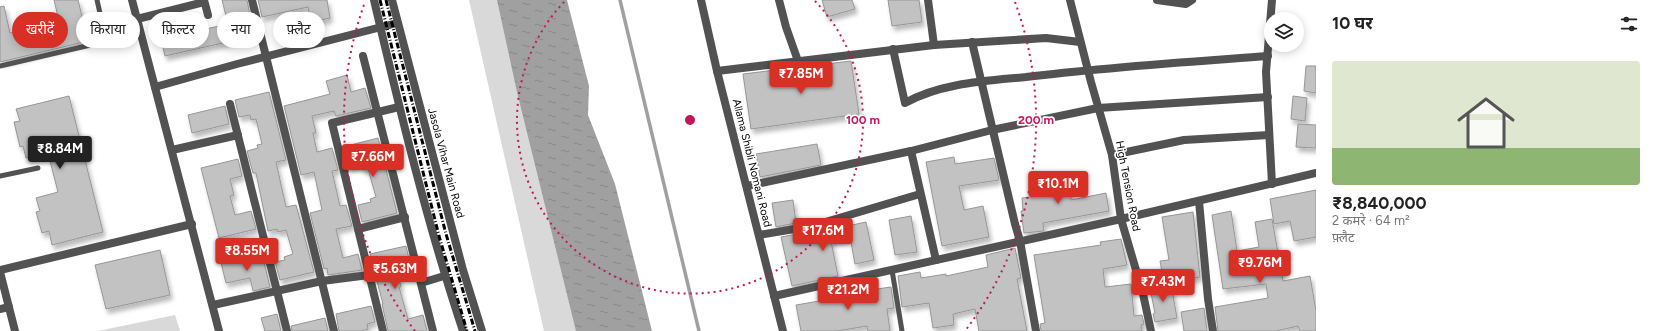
<!DOCTYPE html>
<html lang="hi">
<meta charset="utf-8">
<style>
body{margin:0;font-family:Figtree,"Noto Sans Devanagari",sans-serif;background:#f2f2f2;color:#222;height:100vh;display:flex;flex-direction:column;font-size:15px;white-space:nowrap}
*{box-sizing:border-box;margin:0}
p{font-size:13px;color:#767676}
.icon{flex:none;width:22px;height:22px;fill:none;stroke:currentColor;stroke-width:2;stroke-linecap:round;stroke-linejoin:round}
.map{position:relative;flex:1;overflow:hidden}
.sheet{display:flex;flex-direction:column;background:#fff;width:340px}
.sheet>*{flex:none}
.guide{position:absolute;left:12px;top:12px;width:380px;height:36px;display:flex;gap:8px}
.tools{position:absolute;left:1264px;top:12px;display:grid;gap:8px}
.tools a{display:grid;place-items:center;width:40px;height:40px;border-radius:50%;background:#fff;box-shadow:0 2px 10px #0003;font-size:20px}
.price{position:absolute;translate:-50% -34px;padding:0 9px;border-radius:4px;background:#d93025;color:#fff;font-size:13px;line-height:26px;filter:drop-shadow(0 1px 2px #0008)}
.price::after{content:'';position:absolute;left:50%;top:24px;width:12px;height:9px;margin-left:-6px;background:inherit;clip-path:polygon(0 0,100% 0,50% 100%)}
.price.on{background:#222;color:#fff}
ul{padding:0;list-style:none}
li{display:grid;align-content:center;gap:8px;height:212px;padding:0 16px}
li span{display:grid;place-items:center;height:124px;border-radius:4px;color:#555}
li>.icon{margin-inline-start:auto}
span .icon{width:72px;height:72px;fill:#fffc;stroke-width:1}
li b{font-size:17px}
h2{display:flex;justify-content:space-between;align-items:center;height:48px;padding:0 16px;font-size:17px}
.pill{padding:0 14px;border-radius:18px;background:#fff;box-shadow:0 2px 10px #0003;font-size:14px;line-height:36px}
.pill.on{background:#d93025;color:#fff}
main{display:flex;flex:1;min-height:0}
.map>svg:first-child{display:block}
</style>
<main>
<div class="map">
<svg width="1316" height="331" viewBox="0 0 1316 331">
<defs>
<pattern id="water-ripples" width="26" height="14" patternUnits="userSpaceOnUse"><rect width="26" height="14" fill="#a0a0a0"/><path d="M2 4q2-2 4 0t4 0M15 11q2-2 4 0t4 0" fill="none" stroke="#888"/></pattern>
<filter id="shadow"><feDropShadow dx="2.5" dy="4.5" stdDeviation="2" flood-color="#0004"/></filter>
</defs>
<rect width="100%" height="100%" fill="#fff"/>
<g fill="#d9d9d9">
<polygon points="469,0 509,0 582,331 544,331"/>
<polygon points="175,315 180,331 98,331"/>
</g>
<polygon fill="url(#water-ripples)" points="497,0 567,0 589,86 588,115 615,184 652,331 576,331 517,92"/>
<g fill="none" stroke-linecap="round" stroke-linejoin="round">
<polyline stroke="#a0a0a0" stroke-width="3.5" points="620,0 699,331"/>
</g>
<g fill="#c2c2c2" stroke="#969696" filter="url(#shadow)">
<polygon points="54,0 78,0 88,41 0,62 0,7 4,6 10,33 59,21"/>
<polygon points="222,0 247,0 254,36 165,56 161,39 228,24"/>
<polygon points="258,0 327,0 330,18 311,22 308,7 262,17"/>
<polygon points="822,0 852,0 855,9 827,17"/>
<polygon points="888,0 919,0 922,22 892,26"/>
<polygon points="851,61 859,114 751,129 743,74"/>
<polygon points="1306,66 1316,66 1316,93 1304,91"/>
<polygon points="347,75 351,92 365,88 371,108 336,116 334,111 312,116 316,133 313,133 317,152 332,148 338,170 332,171 340,206 346,205 352,226 336,229 343,258 358,254 362,270 328,275 327,268 324,269 310,213 322,210 314,172 301,175 284,106 330,94 326,81"/>
<polygon points="269,92 286,160 276,162 286,207 296,205 314,272 280,280 275,262 285,260 284,257 293,254 286,230 278,232 277,229 268,231 256,173 253,173 247,151 258,148 257,145 262,144 256,119 251,120 250,115 239,117 235,100"/>
<polygon points="69,96 103,232 52,245 49,231 42,233 36,212 40,211 36,198 58,192 48,153 26,158 23,146 20,147 14,122 20,121 16,109"/>
<polygon points="1293,96 1307,98 1305,121 1291,119"/>
<polygon points="225,106 229,124 192,133 188,115"/>
<polygon points="1298,124 1316,125 1316,148 1296,147"/>
<polygon points="378,138 397,213 362,222 358,205 371,202 370,199 376,197 368,169 363,170 361,164 348,167 343,147"/>
<polygon points="817,144 821,165 760,177 756,154"/>
<polygon points="954,157 955,164 994,158 999,180 959,186 964,210 983,206 989,237 942,246 926,162"/>
<polygon points="238,159 242,176 230,179 234,195 230,196 235,215 251,211 256,229 219,238 201,168"/>
<polygon points="1069,174 1071,200 1106,193 1109,211 1043,223 1044,231 1024,233 1021,211 1023,211 1022,198 1046,195 1044,175"/>
<polygon points="1316,190 1316,237 1294,241 1290,221 1274,224 1270,199"/>
<polygon points="793,200 796,223 776,227 772,203"/>
<polygon points="1231,211 1237,251 1259,247 1255,222 1272,219 1283,281 1310,276 1316,311 1316,331 1300,331 1298,326 1276,331 1218,331 1215,307 1268,298 1266,284 1223,289 1212,215"/>
<polygon points="1193,212 1200,277 1164,283 1160,261 1169,260 1162,217"/>
<polygon points="911,216 917,252 895,255 889,220"/>
<polygon points="866,222 874,260 855,264 850,237 831,241 838,276 792,286 781,237 813,231 837,224 838,228"/>
<polygon points="1121,239 1127,265 1103,269 1105,287 1131,284 1134,316 1142,315 1144,324 1141,325 1142,331 1041,331 1040,324 1045,323 1034,255 1101,245 1100,242"/>
<polygon points="406,246 411,268 397,271 401,287 399,287 408,319 423,315 427,331 388,331 382,304 383,304 370,254"/>
<polygon points="1015,248 1021,278 1017,279 1027,331 979,331 975,309 953,314 954,325 933,328 929,303 902,307 898,276 920,272 921,278 946,274 946,276 988,267 986,255"/>
<polygon points="160,250 170,295 106,309 95,265"/>
<polygon points="262,254 270,287 253,291 250,278 226,283 221,263"/>
<polygon points="1171,284 1177,318 1155,322 1153,314 1155,313 1150,288"/>
<polygon points="841,287 842,294 891,287 894,308 887,309 890,331 868,331 867,326 837,331 801,331 796,305 831,299 829,289"/>
<polygon points="371,306 375,322 367,324 368,329 361,331 339,331 336,314"/>
<polygon points="1204,308 1207,331 1184,331 1181,312"/>
<polygon points="277,314 281,331 265,331 261,318"/>
<polygon points="325,318 328,331 292,331 291,326"/>
</g>
<g fill="none" stroke-linecap="round" stroke-linejoin="round">
<g stroke="#525252" stroke-width="5">
<polyline points="0,66 99,43 104,31 97,0"/>
<polyline points="0,176 38,168"/>
<polyline points="892,270 902,331"/>
</g>
<g stroke="#525252" stroke-width="8">
<polyline points="132,0 219,331"/>
<polyline points="204,0 208,15"/>
<polyline points="252,0 334,331"/>
<polyline points="779,0 786,27 798,61"/>
<polyline points="928,0 934,45"/>
<polyline points="1070,0 1091,82 1112,155 1121,219 1143,294 1151,331"/>
<polyline points="1157,0 1186,4 1192,0"/>
<polyline points="1272,0 1266,72 1272,184"/>
<polyline points="137,19 204,2"/>
<polyline points="972,42 1015,224 1020,241 1036,331"/>
<path d="M893 49 905 103C941 83 986 81 1026 77 1106 67 1187 62 1268 56"/>
<polyline points="363,56 433,331"/>
<polyline points="717,71 934,45 1046,38 1080,42"/>
<polyline points="155,87 237,64 397,23"/>
<polyline points="230,104 287,331"/>
<polyline points="172,150 238,135"/>
<polyline points="911,151 936,260"/>
<polyline points="1112,155 1184,140 1269,135"/>
<polyline points="747,186 911,151 992,130 1098,108 1268,97"/>
<polyline points="1199,201 1208,299 1213,331"/>
<polyline points="358,229 405,217"/>
<polyline points="759,235 812,226 920,194"/>
<polyline points="0,270 192,224"/>
<polyline points="0,272 15,331"/>
<polyline points="421,283 444,276"/>
<polyline points="774,296 1121,219 1316,173"/>
<polyline points="213,305 322,281 369,275"/>
<polyline points="0,309 9,307"/>
<polyline points="383,331 332,123 399,107"/>
</g>
<g stroke="#525252" stroke-width="8">
<path d="M374 0C400 111 427 223 463 331"/>
<polyline points="392,0 463,270 482,331"/>
<polyline points="701,0 717,71 783,331"/>
</g>
<g stroke="#000" stroke-width="3" stroke-dasharray="6 2 1 2" stroke-linecap="butt">
<polyline points="380,0 439,236 467,331"/>
<polyline points="386,0 446,234 475,331"/>
</g>
</g>
<g fill="none" stroke="#c2185b" stroke-width="2" stroke-dasharray="2 4">
<path d="M815 1A173 173 0 1 1 565 1"/>
<path d="M415 331A346 346 0 0 1 365 2M1015 2A346 346 0 0 1 965 331"/>
</g>
<g text-anchor="middle" dominant-baseline="central" stroke-width="3.5" stroke-linejoin="round" paint-order="stroke">
<g font-size="11" fill="#000" stroke="#fff">
<text transform="translate(446 163) rotate(75)">Jasola Vihar Main Road</text>
<text transform="translate(752 163) rotate(76)">Allama Shibli Nomani Road</text>
<text transform="translate(1128 186) rotate(79)">High Tension Road</text>
</g>
</g>
<circle cx="690" cy="120" r="6" fill="#c2185b" stroke="#fff" stroke-width="2"/>
<g font-size="12" text-anchor="middle" font-weight="bold" fill="#c2185b" stroke="#fff" stroke-width="3.5" stroke-linejoin="round" paint-order="stroke">
<text x="863" y="124">100 m</text>
<text x="1036" y="124">200 m</text>
</g>
</svg>
<div class="tools">
<a><svg class="icon" aria-label="layers" viewBox="0 0 24 24"><path d="M12 4l9 5-9 5-9-5zM3 14l9 5 9-5"/></svg></a>
</div>
<b class="price" style="left:801px;top:95px">₹7.85M</b>
<b class="price on" style="left:60px;top:170px">₹8.84M</b>
<b class="price" style="left:373px;top:178px">₹7.66M</b>
<b class="price" style="left:1058px;top:205px">₹10.1M</b>
<b class="price" style="left:823px;top:252px">₹17.6M</b>
<b class="price" style="left:247px;top:272px">₹8.55M</b>
<b class="price" style="left:1260px;top:284px">₹9.76M</b>
<b class="price" style="left:395px;top:290px">₹5.63M</b>
<b class="price" style="left:1163px;top:303px">₹7.43M</b>
<b class="price" style="left:848px;top:311px">₹21.2M</b>
<div class="guide">
<a class="pill on">खरीदें</a>
<a class="pill">किराया</a>
<a class="pill">फ़िल्टर</a>
<a class="pill">नया</a>
<a class="pill">फ़्लैट</a>
</div>
</div>
<section class="sheet">
<h2>10 घर<svg class="icon" aria-label="filters" viewBox="0 0 24 24"><path d="M4 7h16M4 17h16"/><circle cx="9" cy="7" r="2"/><circle cx="15" cy="17" r="2"/></svg></h2>
<ul>
<li><span style="background:linear-gradient(#dfe7d0 70%,#8fb573 0)"><svg class="icon" aria-label="home" viewBox="0 0 24 24"><path d="M3 11l9-7 9 7M6 9v11h12V9"/></svg></span><div><b>₹8,840,000</b><p>2 कमरे · 64 m²</p><p>फ़्लैट</p></div></li>
</ul>
</section>
</main>
